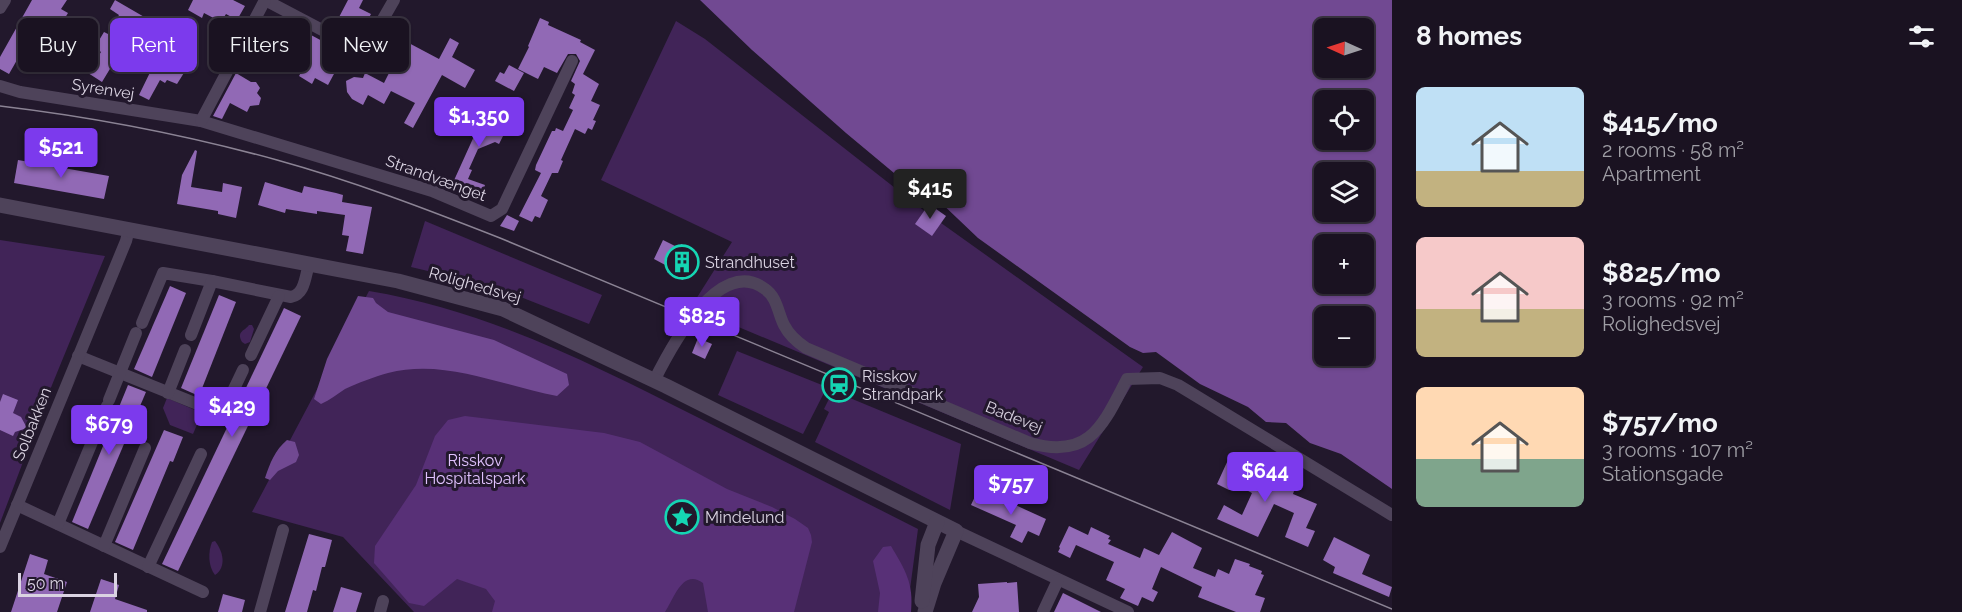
<!DOCTYPE html>
<meta charset="utf-8">
<style>
body{margin:0;font-family:Raleway,sans-serif;background:#27202e;color:#f1f3f6;height:100vh;display:flex;flex-direction:column;font-size:22px;white-space:nowrap}
*{box-sizing:border-box;margin:0}
p{font-size:20px;color:#9f9ea5}
.icon{flex:none;width:33px;height:33px;fill:none;stroke:currentColor;stroke-width:2;stroke-linecap:round;stroke-linejoin:round}
.map{position:relative;flex:1;overflow:hidden}
.panel{display:flex;flex-direction:column;background:#1a1221;width:570px}
.panel>*{flex:none}
.banner{position:absolute;left:18px;top:18px;width:570px;height:54px;display:flex;gap:12px}
.needle{width:39px;rotate:273deg}
.controls{position:absolute;left:1314px;top:18px;display:grid;gap:12px}
.controls a{display:grid;place-items:center;width:60px;height:60px;border-radius:9px;background:#1a1221;box-shadow:0 2px 4px #0004,0 0 0 2px #38323f;font-size:30px}
.scale{position:absolute;left:18px;bottom:15px;width:99px;box-sizing:border-box;padding-left:6px;border:3px solid #dad3e2;border-top:0;font-size:16px;line-height:21px;white-space:nowrap;color:#dad3e2;-webkit-text-stroke:4px #22182c;paint-order:stroke}
.price{position:absolute;translate:-50% -51px;padding:0 14px;border-radius:6px;background:#7c3aed;color:#fff;font-size:20px;line-height:39px;filter:drop-shadow(0 2px 3px #0008)}
.price::after{content:'';position:absolute;left:50%;top:36px;width:18px;height:14px;margin-left:-9px;background:inherit;clip-path:polygon(0 0,100% 0,50% 100%)}
.price.current{background:#222;color:#fff}
ul{padding:0;list-style:none}
li{display:flex;align-items:center;gap:18px;height:150px;padding:0 24px}
li span{display:grid;place-items:center;flex:none;width:168px;height:120px;border-radius:9px;color:#555}
li>.icon{margin-inline-start:auto}
span .icon{width:72px;height:72px;fill:#fffc;stroke-width:1}
li b{font-size:26px}
h2{display:flex;justify-content:space-between;align-items:center;height:72px;padding:0 24px;font-size:26px}
.pill{padding:0 21px;border-radius:9px;background:#1a1221;box-shadow:0 2px 4px #0004,0 0 0 2px #38323f;font-size:21px;line-height:54px}
.pill.current{background:#7c3aed;color:#fff}
main{display:flex;flex:1;min-height:0}
.map>svg:first-child{display:block}
</style>
<main>
<div class="map">
<svg width="1392" height="612" viewBox="0 0 1392 612">
<rect width="100%" height="100%" fill="#22182c"/>
<g fill="#412458">
<polygon points="676,21 705,39 927,213 1143,367 1079,470 691,307 732,242 601,180"/>
<polygon points="425,221 602,295 589,324 495,287 411,267"/>
<polygon points="0,240 105,256 52,385 0,523"/>
<path d="M369 291C489 311 591 364 699 418 772 455 845 492 918 529L907 612H414L343 537 252 512Z"/>
<path d="M249 325H252L254 329 250 342 245 344 242 342C236 331 245 331 249 325Z"/>
<polygon points="737,351 827,387 803,434 718,395"/>
<polygon points="833,391 961,444 950,510 815,442 829,412 824,409"/>
<polygon points="167,398 202,413 193,434 170,425 163,408"/>
<path d="M215 541C223 551 227 567 215 575 208 566 208 552 212 542Z"/>
</g>
<g fill="#583077">
<path d="M465 416 604 433 640 442 727 489 772 507 795 519 808 528 811 535 812 542 794 612H708L703 583C683 568 674 598 665 612H492L495 601 486 589 457 579 424 606 409 603 374 563 375 546 416 485 435 436 448 420Z"/>
<path d="M891 546C905 570 914 583 911 612H878L880 593 873 561 883 547Z"/>
</g>
<g fill="#714992" fill-rule="evenodd">
<path d="M700 0H1392V489L1341 454 1310 443 1286 423 1266 422 1248 407 1200 384 1156 352 1143 353 1130 347 978 238 936 198 918 193 846 133 752 50ZM1324 28H1364V68H1324ZM1324 100H1364V140H1324ZM1324 172H1364V212H1324ZM1324 244H1364V284H1324ZM1324 316H1364V356H1324Z"/>
<path d="M358 296 373 298 376 303 388 312 494 340 567 374 569 385 557 396C502 386 445 358 388 373 374 377 358 383 345 389 337 394 330 400 321 404L314 399 327 359Z"/>
<path d="M287 440 295 442 299 455 296 462 278 471 270 480 265 478C270 463 275 450 287 440Z"/>
</g>
<g fill="#9169b5">
<polygon points="32,0 67,0 61,9 68,13 60,26 52,20 39,42 36,40 34,42 29,39 9,74 0,69 0,57"/>
<polygon points="115,0 146,18 132,42 128,39 102,82 88,73 101,52 95,47 104,32 108,34 119,15 110,9"/>
<polygon points="193,0 233,0 245,6 237,20 226,14 221,22 204,13 202,18 188,10"/>
<polygon points="348,0 363,0 359,8 371,14 363,29 366,31 361,41 355,38 358,32 337,21"/>
<polygon points="540,18 549,22 548,25 581,40 580,42 595,50 583,74 599,84 591,101 600,105 593,120 596,121 592,130 588,128 585,134 575,129 561,160 563,161 558,173 552,173 541,196 548,200 540,218 535,216 532,222 519,216 541,173 535,170 536,165 552,131 555,131 556,128 563,131 573,110 569,108 575,95 572,93 575,84 571,81 580,61 576,54 568,54 557,73 544,67 538,79 518,69 529,47 528,46"/>
<polygon points="311,35 324,42 320,49 341,61 328,85 315,78 312,84 299,76 309,58 301,54"/>
<polygon points="450,38 459,43 452,57 475,70 465,88 442,75 413,128 404,123 415,103 391,91 384,104 368,95 363,105 352,99 347,92 346,81 354,77 363,78 365,73 384,83 405,41 439,59"/>
<polygon points="158,56 187,68 177,84 167,80 165,83 160,80 149,100 139,95"/>
<polygon points="509,65 524,73 514,91 495,81 500,72 504,74"/>
<polygon points="236,73 251,82 256,82 260,88 257,93 261,98 259,105 250,106 247,112 230,103 222,119 213,116"/>
<polygon points="481,104 499,113 505,132 499,144 495,142 478,149 469,169 472,170 468,179 485,185 480,199 451,187 475,134 468,131"/>
<polygon points="195,150 197,151 191,187 222,192 223,183 242,187 236,218 218,214 218,211 177,204 182,175"/>
<polygon points="18,160 109,176 104,199 14,183"/>
<polygon points="265,182 302,193 304,186 336,193 343,195 342,202 372,207 363,254 346,251 349,236 342,235 345,215 317,211 317,214 286,209 285,213 258,205"/>
<polygon points="929,204 946,216 932,236 915,224"/>
<polygon points="507,215 519,221 514,231 500,226"/>
<polygon points="663,240 679,248 681,244 697,252 683,280 667,272 669,267 654,259"/>
<polygon points="170,286 186,293 152,377 134,369"/>
<polygon points="219,295 236,302 199,396 181,388"/>
<polygon points="284,308 301,316 178,571 162,564"/>
<polygon points="698,338 712,344 705,359 692,353"/>
<polygon points="128,385 146,392 88,529 72,522"/>
<polygon points="3,394 18,400 13,413 21,417 27,428 15,432 13,436 0,430 0,402"/>
<polygon points="164,430 183,437 173,462 170,461 133,550 115,542"/>
<polygon points="1240,458 1249,463 1247,469 1294,491 1293,494 1317,504 1306,528 1315,531 1308,547 1285,537 1294,513 1274,504 1258,537 1217,519 1224,505 1242,515 1252,493 1233,483 1229,490 1217,484 1228,460 1237,464"/>
<polygon points="977,492 1001,501 1002,499 1046,519 1039,536 1028,531 1022,543 1010,537 1016,525 971,505"/>
<polygon points="1069,526 1088,535 1091,527 1110,536 1108,539 1111,540 1108,544 1140,558 1144,548 1159,555 1172,532 1202,548 1193,568 1215,577 1218,569 1229,574 1235,559 1250,564 1249,566 1262,571 1261,574 1264,575 1255,595 1265,598 1260,612 1236,612 1198,597 1202,587 1161,567 1152,589 1158,592 1153,602 1142,597 1138,606 1120,598 1125,589 1106,580 1114,562 1076,545 1070,558 1058,552 1060,548 1059,547"/>
<polygon points="309,534 332,540 325,567 322,567 316,591 313,590 307,612 285,612"/>
<polygon points="1334,537 1370,555 1362,574 1392,587 1389,597 1333,573 1335,567 1323,560"/>
<polygon points="30,554 48,560 44,574 67,582 57,612 11,612"/>
<polygon points="101,579 119,585 115,599 147,610 147,612 90,612"/>
<polygon points="1007,582 1007,583 1017,582 1019,612 972,612 979,597 978,584"/>
<polygon points="341,587 362,593 356,612 333,612"/>
<polygon points="1063,593 1101,612 1054,612"/>
<polygon points="223,594 245,600 242,612 218,612"/>
</g>
<g fill="none" stroke-linecap="round" stroke-linejoin="round">
<g stroke="#4e435a" stroke-width="12">
<polyline points="265,0 364,52 394,0"/>
<polyline points="0,8 5,0"/>
<polyline points="0,86 20,92 201,121 432,191 491,216 502,209 572,61"/>
<polyline points="201,121 265,0"/>
<polyline points="142,323 163,273 212,281"/>
<path d="M191 335 212 281 291 297C305 294 305 277 309 264"/>
<polyline points="251,355 279,296"/>
<polyline points="78,356 222,414 243,370"/>
<path d="M654 381C670 349 719 254 765 289 777 297 778 313 784 325 789 335 797 342 806 348L1030 443C1090 460 1103 425 1127 379L1160 378 1178 385 1392 515"/>
<polyline points="168,393 185,350"/>
<polyline points="109,400 136,333"/>
<polyline points="17,505 203,592"/>
<polyline points="58,524 107,406"/>
<polyline points="956,531 1128,612"/>
<polyline points="104,546 145,448"/>
<polyline points="0,547 126,241 129,229"/>
<polyline points="148,567 201,454"/>
<polyline points="260,612 283,530"/>
<polyline points="380,612 383,601"/>
<polyline points="1043,612 1058,580"/>
</g>
<g stroke="#4e435a" stroke-width="15">
<polyline points="0,205 398,281 503,309 666,386 956,531 934,583 925,612"/>
<polyline points="922,601 928,545 937,522"/>
</g>
<path stroke="#8b8394" stroke-width="1.5" d="M0 106C93 117 186 135 277 160 353 181 426 209 500 238L1392 609"/>
</g>
<defs>
<symbol id="building-ring" viewBox="-11 -11 22 22"><circle r="9.5" fill="#22182c" stroke="#15d5b3" stroke-width="1.5"/><path d="M-4-6H4V6H1V3H-1V6H-4ZM-2.5-4.3h1.7v1.8h-1.7ZM.8-4.3h1.7v1.8H.8ZM-2.5-1h1.7V.8h-1.7ZM.8-1h1.7V.8H.8Z" fill="#15d5b3"/></symbol>
<symbol id="station-ring" viewBox="-11 -11 22 22"><circle r="9.5" fill="#22182c" stroke="#15d5b3" stroke-width="1.5"/><path d="M-3-6H3Q5-6 5-4V2Q5 4 3 4L4.5 6H3L1.5 4h-3L-3 6H-4.5L-3 4Q-5 4-5 2V-4Q-5-6-3-6ZM-3.5-4v3h7v-3ZM-3.5 1v1.5H-2V1ZM2 1v1.5H3.5V1Z" fill="#15d5b3"/></symbol>
<symbol id="sight-ring" viewBox="-11 -11 22 22"><circle r="9.5" fill="#22182c" stroke="#15d5b3" stroke-width="1.5"/><path d="M0-6L1.8-2.2L6-1.7L2.9 1.2L3.7 5.4L0 3.3L-3.7 5.4L-2.9 1.2L-6-1.7L-1.8-2.2Z" fill="#15d5b3"/></symbol>
</defs>
<g fill-rule="evenodd">
<use href="#building-ring" x="663" y="243" width="38" height="38"/>
<use href="#station-ring" x="820" y="366" width="38" height="38"/>
<use href="#sight-ring" x="663" y="498" width="38" height="38"/>
</g>
<g text-anchor="middle" dominant-baseline="central" stroke-width="6" stroke-linejoin="round" paint-order="stroke">
<g font-size="16" fill="#dad3e2" stroke="#22182c">
<text transform="translate(103 89) rotate(9)">Syrenvej</text>
<text transform="translate(436 178) rotate(20)">Strandvænget</text>
<text transform="translate(475 285) rotate(16)">Rolighedsvej</text>
<text transform="translate(1014 417) rotate(22)">Badevej</text>
<text transform="translate(32 424) rotate(-68)">Solbakken</text>
</g>
<g font-size="16" fill="#dad3e2" stroke="#22182c" text-anchor="start">
<text x="705" y="262">Strandhuset</text>
<text x="862" y="376">Risskov<tspan x="862" dy="18">Strandpark</tspan></text>
<text x="705" y="517">Mindelund</text>
</g>
<g font-size="16" fill="#e1c2ff" stroke="#22182c">
<text x="475" y="460">Risskov<tspan x="475" dy="18">Hospitalspark</tspan></text>
</g>
</g>
</svg>
<div class="controls">
<a><svg class="needle" viewBox="-14 -14 28 28"><path d="M0-13l5 13h-10z" fill="#e53935"/><path d="M0 13l5-13h-10z" fill="#9f9ea5"/></svg></a>
<a><svg class="icon" aria-label="locate" viewBox="0 0 24 24"><circle cx="12" cy="12" r="6"/><path d="M12 2v4M12 18v4M2 12h4M18 12h4"/></svg></a>
<a><svg class="icon" aria-label="layers" viewBox="0 0 24 24"><path d="M12 4l9 5-9 5-9-5zM3 14l9 5 9-5"/></svg></a>
<a>+</a>
<a>−</a>
</div>
<div class="scale">50 m</div>
<b class="price" style="left:479px;top:148px">$1,350</b>
<b class="price" style="left:61px;top:179px">$521</b>
<b class="price current" style="left:930px;top:220px">$415</b>
<b class="price" style="left:702px;top:348px">$825</b>
<b class="price" style="left:232px;top:438px">$429</b>
<b class="price" style="left:109px;top:456px">$679</b>
<b class="price" style="left:1265px;top:503px">$644</b>
<b class="price" style="left:1011px;top:516px">$757</b>
<div class="banner">
<a class="pill">Buy</a>
<a class="pill current">Rent</a>
<a class="pill">Filters</a>
<a class="pill">New</a>
</div>
</div>
<section class="panel">
<h2>8 homes<svg class="icon" aria-label="filters" viewBox="0 0 24 24"><path d="M4 7h16M4 17h16"/><circle cx="9" cy="7" r="2"/><circle cx="15" cy="17" r="2"/></svg></h2>
<ul>
<li><span style="background:linear-gradient(#bfe0f5 70%,#c2b280 0)"><svg class="icon" aria-label="home" viewBox="0 0 24 24"><path d="M3 11l9-7 9 7M6 9v11h12V9"/></svg></span><div><b>$415/mo</b><p>2 rooms · 58 m²</p><p>Apartment</p></div></li>
<li><span style="background:linear-gradient(#f6c9c9 60%,#c2b280 0)"><svg class="icon" aria-label="home" viewBox="0 0 24 24"><path d="M3 11l9-7 9 7M6 9v11h12V9"/></svg></span><div><b>$825/mo</b><p>3 rooms · 92 m²</p><p>Rolighedsvej</p></div></li>
<li><span style="background:linear-gradient(#ffd9b3 60%,#7fa58c 0)"><svg class="icon" aria-label="home" viewBox="0 0 24 24"><path d="M3 11l9-7 9 7M6 9v11h12V9"/></svg></span><div><b>$757/mo</b><p>3 rooms · 107 m²</p><p>Stationsgade</p></div></li>
</ul>
</section>
</main>
